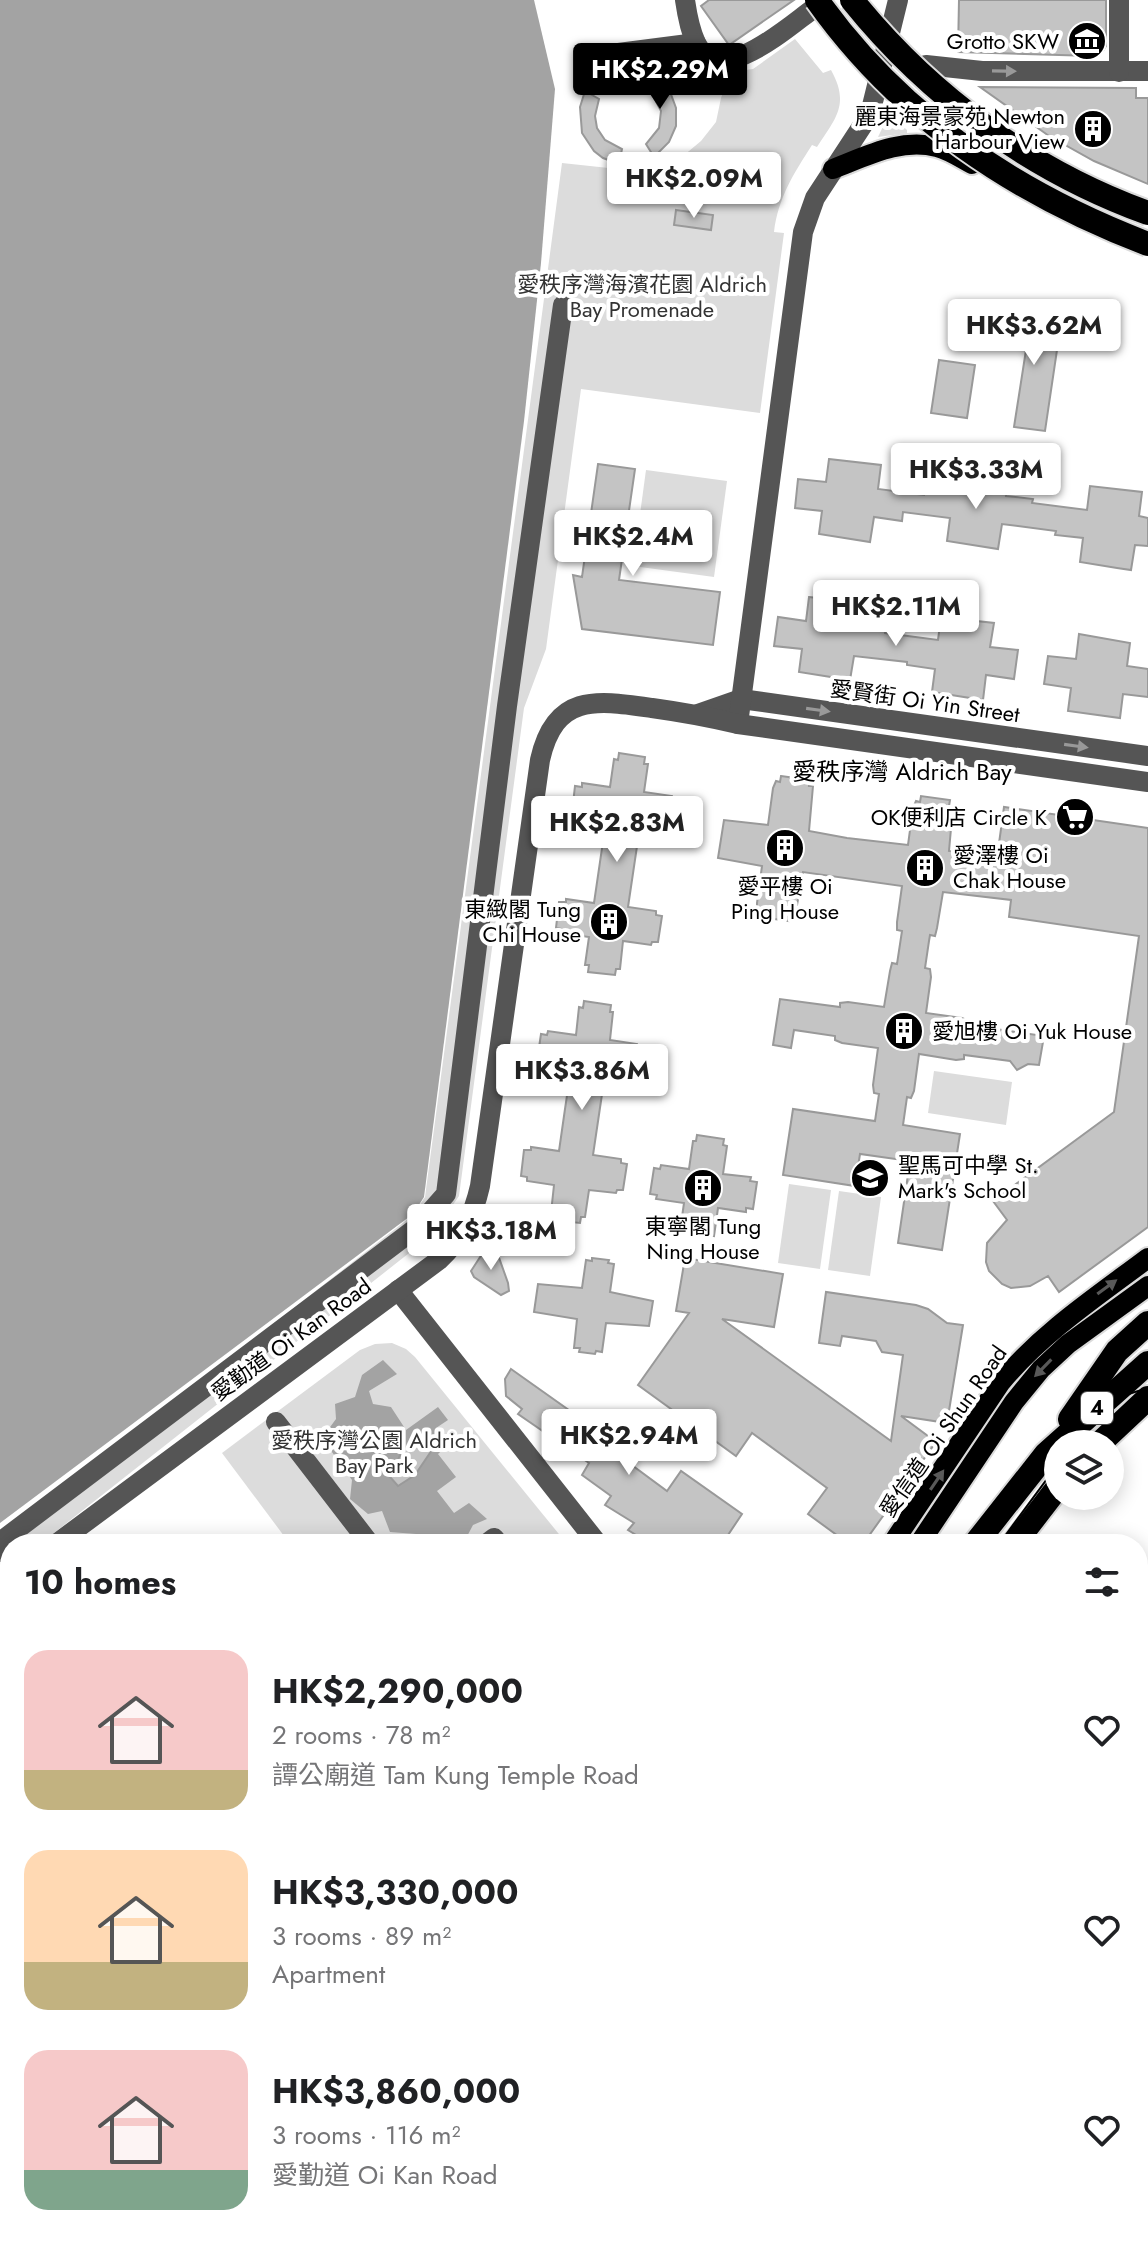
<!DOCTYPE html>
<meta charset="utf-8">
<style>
body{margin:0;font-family:Jost,"Noto Sans TC",sans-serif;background:#f6f6f6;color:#202124;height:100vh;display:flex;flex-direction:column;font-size:30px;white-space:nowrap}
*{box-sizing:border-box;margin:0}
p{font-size:26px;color:#757577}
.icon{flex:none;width:44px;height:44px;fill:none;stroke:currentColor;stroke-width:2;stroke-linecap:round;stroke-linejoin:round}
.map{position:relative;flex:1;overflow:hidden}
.side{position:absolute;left:0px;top:1534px;width:1148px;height:714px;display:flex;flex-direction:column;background:#fff;border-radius:32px 32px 0 0;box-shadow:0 4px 20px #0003}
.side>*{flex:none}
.controls{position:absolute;left:1044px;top:1430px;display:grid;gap:16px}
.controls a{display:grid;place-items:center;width:80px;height:80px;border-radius:50%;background:#fff;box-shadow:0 4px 20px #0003;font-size:40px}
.price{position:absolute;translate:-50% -68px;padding:0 18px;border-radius:8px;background:#fff;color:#222;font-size:26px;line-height:52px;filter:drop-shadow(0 2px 4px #0008)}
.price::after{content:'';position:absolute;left:50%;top:48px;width:24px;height:18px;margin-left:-12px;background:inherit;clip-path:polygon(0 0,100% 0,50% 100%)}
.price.on{background:#000;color:#fff}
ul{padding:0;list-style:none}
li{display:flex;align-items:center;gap:24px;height:200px;padding:0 24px}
li span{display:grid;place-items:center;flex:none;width:224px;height:160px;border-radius:24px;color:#555}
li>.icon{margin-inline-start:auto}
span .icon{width:96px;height:96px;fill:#fffc;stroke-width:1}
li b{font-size:34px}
h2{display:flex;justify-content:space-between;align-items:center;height:96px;padding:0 24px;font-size:34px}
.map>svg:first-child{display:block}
</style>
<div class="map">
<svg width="1148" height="2247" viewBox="0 0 1148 2247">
<rect width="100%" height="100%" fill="#fff"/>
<g fill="#dcdcdc">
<path d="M795 39 823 73 831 70C850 104 836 118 817 147L812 145C794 173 778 198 774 232L784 233 760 413 581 389 546 649 524 708 459 1196 432 1235 40 1544H27L14 1526 413 1215 425 1197 562 163 646 172 671 166 701 141 716 122 721 98 731 72 753 69Z"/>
<polygon points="889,114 907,130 907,133 878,137"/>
<polygon points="646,470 727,481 714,577 633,566"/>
<polygon points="934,1071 1012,1082 1006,1125 928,1113"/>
<polygon points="789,1184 831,1190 820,1269 778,1263"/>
<polygon points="839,1191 881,1197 870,1276 828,1270"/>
<polygon points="392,1343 406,1349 415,1357 567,1544 290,1544 222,1453 360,1350 375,1344"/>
<polygon points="10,2057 10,2118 0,2104 0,2064"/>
</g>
<g fill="#a3a3a3" fill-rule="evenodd">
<polygon points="0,0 534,0 555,89 541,263 524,421 424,1197 413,1214 0,1523"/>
<path d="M383 1360 397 1374 369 1391 373 1404 391 1407 406 1430 438 1407 448 1420 436 1428 451 1442 438 1454 456 1477 437 1491 454 1513 469 1503 487 1519 473 1525 463 1544H425L416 1534 390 1532 382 1511 368 1514 350 1499 352 1480 322 1438 336 1419 335 1404 355 1397 362 1375ZM425 1432 436 1444 415 1475 398 1486 391 1477 403 1449Z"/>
</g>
<g fill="#c4c4c4" stroke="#999" stroke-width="2">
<polygon points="709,0 794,0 729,45 701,6"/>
<polygon points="959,0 1106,0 1106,46 1103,51 1093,56 958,52"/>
<polygon points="641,68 662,80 669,89 676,108 676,126 669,142 654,157 646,144 659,128 661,111 651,92 637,83"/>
<polygon points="980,87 1136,88 1136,98 1148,98 1148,184 1094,161 1049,136"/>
<polygon points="585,91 599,99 595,116 597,128 605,140 622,149 619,164 603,158 594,151 582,133 580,107"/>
<polygon points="676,210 713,215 711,230 674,225"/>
<polygon points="1007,314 1061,323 1045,431 1014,427 1026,350 1002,346"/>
<polygon points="939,360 975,365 967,418 931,413"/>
<polygon points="829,459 881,465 878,489 924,495 925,486 954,490 957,466 1009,472 1006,496 1033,499 1032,503 1087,510 1090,486 1142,492 1139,516 1148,518 1148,546 1135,545 1131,570 1117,568 1080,562 1083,538 1055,535 1056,531 1002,524 998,549 947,541 950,518 903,512 902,521 874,517 870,542 819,534 822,511 795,508 798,479 826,482"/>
<polygon points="598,464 635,469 619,580 720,592 713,645 582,629 573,575 582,577"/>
<polygon points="809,597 861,603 858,627 885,630 885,633 938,640 941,617 994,623 990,647 1018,650 1014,679 986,675 983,700 932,692 935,669 907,665 907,662 854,656 850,680 799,672 802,649 774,646 778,617 806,621"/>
<polygon points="1079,634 1130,643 1127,666 1148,669 1148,697 1123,694 1120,718 1068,711 1071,688 1044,684 1048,656 1076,659"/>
<polygon points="619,753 645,757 644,764 648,764 644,792 672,796 672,800 678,801 674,827 668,826 668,830 640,826 628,907 656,911 656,915 662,916 658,942 652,942 651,945 623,941 620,969 616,969 615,975 588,972 589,965 585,965 589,937 561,933 562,929 556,928 559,902 566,902 566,899 594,903 606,821 578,818 578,814 572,813 575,786 582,787 582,783 610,787 614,759 618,760"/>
<polygon points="781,776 810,780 809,786 813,786 809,831 847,838 908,845 913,808 916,801 920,802 921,796 950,800 949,806 953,806 949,851 987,856 997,858 1004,807 1148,828 1148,1227 1059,1292 1048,1276 1030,1286 1011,1288 1002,1284 989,1271 986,1262 987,1243 1007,1220 993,1201 1114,1112 1139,936 1009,917 1011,900 943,892 937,928 935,936 930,935 929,941 925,968 930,969 931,977 926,1013 962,1018 969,1021 968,1025 1044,1036 1039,1065 1028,1064 1017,1070 1010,1061 964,1055 964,1059 956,1060 919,1054 914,1091 911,1098 907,1097 903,1125 960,1134 942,1250 898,1243 910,1161 860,1154 855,1186 783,1175 793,1109 875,1121 879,1094 874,1093 873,1085 878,1048 842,1043 835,1040 835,1036 794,1030 791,1048 773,1045 780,999 840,1007 840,1003 848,1002 884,1007 890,971 892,963 897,964 902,931 897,930 897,922 902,886 803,872 795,916 790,915 789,921 761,917 762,911 757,910 757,903 762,866 718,858 724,820 768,825 773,788 776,781 780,782"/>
<polygon points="584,1001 611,1005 610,1012 613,1012 610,1040 637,1044 637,1048 643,1049 640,1075 633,1074 633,1078 605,1074 593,1155 621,1159 621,1163 627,1164 623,1190 617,1190 616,1193 589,1190 585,1217 581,1217 580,1223 553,1220 554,1213 551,1213 554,1185 527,1181 527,1177 521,1176 524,1150 531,1150 531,1147 559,1151 565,1109 571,1069 543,1066 543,1062 537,1061 541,1034 547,1035 548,1031 576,1035 579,1007 583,1008"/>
<polygon points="697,1135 724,1139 723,1145 727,1146 723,1174 751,1177 750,1181 757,1182 753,1209 746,1208 746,1212 718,1208 714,1236 680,1231 684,1203 656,1199 657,1195 650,1194 654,1168 660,1169 661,1165 689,1169 693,1141 696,1141"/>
<polygon points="492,1248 497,1252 508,1283 509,1291 501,1295 474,1277 471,1271 484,1251"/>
<polygon points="592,1258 609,1260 608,1263 614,1264 610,1292 653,1301 649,1326 606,1323 602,1352 596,1351 595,1354 579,1352 580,1348 574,1348 577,1319 534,1312 538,1284 582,1288 586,1260 592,1261"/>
<polygon points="685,1258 783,1274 774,1327 722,1319 891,1441 903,1355 882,1352 876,1341 842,1336 840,1346 819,1343 826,1292 916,1305 928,1309 947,1323 963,1325 947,1423 901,1416 936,1442 863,1544 849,1544 808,1514 827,1488 752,1433 736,1456 638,1385 689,1313 676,1311"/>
<polygon points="511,1369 607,1437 613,1433 626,1443 625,1460 667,1491 681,1471 742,1514 722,1544 630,1544 636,1535 628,1530 634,1523 605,1505 611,1496 582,1475 589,1463 518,1414 522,1409 506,1396 505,1379"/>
<polygon points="426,1432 436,1444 415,1475 398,1486 390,1477 403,1449"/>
</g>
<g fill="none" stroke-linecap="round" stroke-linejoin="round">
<defs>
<g id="major">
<path d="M833 169C867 156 900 138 937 147 949 150 961 158 972 164"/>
<path d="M892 1544 1001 1382C1043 1332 1096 1297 1148 1258"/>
<polyline points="919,1544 1014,1402 1041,1369 1068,1344 1148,1286"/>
<polyline points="1138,1686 1148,1660"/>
<polyline points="1138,1782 1148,1754"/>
<polyline points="797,2247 806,2238"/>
<polyline points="838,2247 846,2238"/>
</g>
<g id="highway">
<polyline points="1070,1419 1117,1351 1148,1323"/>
<polyline points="1099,1444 1148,1398"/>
<polyline points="975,1544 1046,1454 1148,1363"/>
<polyline points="1014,1544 1058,1487"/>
<polyline points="38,2247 40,2238"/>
<polyline points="108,2247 124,2238"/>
<polyline points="150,2247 168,2238"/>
<polyline points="184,2247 201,2238"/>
</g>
</defs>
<use href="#major" stroke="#dbdbdb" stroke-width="24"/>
<use href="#highway" stroke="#dbdbdb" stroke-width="28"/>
<g stroke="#555" stroke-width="20">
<path d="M685 0C687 14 690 30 696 43 719 90 789 26 813 9"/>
<polyline points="603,55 696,43"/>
<polyline points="926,65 982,71 1148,71"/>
<polyline points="1119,72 1119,0"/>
<polyline points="698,714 741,699 1148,756"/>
<polyline points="738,724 803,232 815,198 870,114 898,0"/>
<polyline points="398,1290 598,1544"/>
<polyline points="276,1422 370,1544"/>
<path d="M56 1544 439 1260C462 1238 473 1217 480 1186L540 760C555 693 596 700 652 708 681 712 709 717 738 724L1148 782"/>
<polyline points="486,1544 494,1538 499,1544"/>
<polyline points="0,1552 4,1539 416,1228 446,1194 507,706 563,305"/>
<polyline points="0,1586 10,1579"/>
<polyline points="0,1626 10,1639"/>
<polyline points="0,1904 10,1896"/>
<polyline points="1138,1983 1148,1989"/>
<polyline points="1138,2078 1148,2063"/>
<polyline points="1138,2132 1148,2139"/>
<polyline points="0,2151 10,2164"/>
<polyline points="435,2238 440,2247"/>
<polyline points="680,2238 684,2247"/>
<polyline points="931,2238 942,2247"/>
<polyline points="4,2247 32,2241"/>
<polyline points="250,2247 267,2238"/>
<polyline points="1020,2247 1026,2238"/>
</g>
<use href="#major" stroke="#000" stroke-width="20"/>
<use href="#highway" stroke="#000" stroke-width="24"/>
<g stroke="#000" stroke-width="2">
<path d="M1073 1444C1094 1416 1111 1394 1148 1389"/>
<polyline points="999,1544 1058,1464"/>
<polyline points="1138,1723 1148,1695"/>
<polyline points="1138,1743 1148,1715"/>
<polyline points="810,2247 819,2238"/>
</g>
<defs>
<g id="highway-bridge">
<path d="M817 0C899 116 1017 194 1148 244"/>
<path d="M852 0C930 97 1032 171 1148 213"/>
<polyline points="66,2247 83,2238"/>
</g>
</defs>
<use href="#highway-bridge" stroke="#dbdbdb" stroke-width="28" stroke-linecap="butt"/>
<use href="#highway-bridge" stroke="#000" stroke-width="24"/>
</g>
<defs><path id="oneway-solid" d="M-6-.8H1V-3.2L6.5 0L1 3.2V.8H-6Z" transform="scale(2)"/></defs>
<g fill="#999">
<use href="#oneway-solid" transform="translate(1004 71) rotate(1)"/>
<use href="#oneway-solid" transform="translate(818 710) rotate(8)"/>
<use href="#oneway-solid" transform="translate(1076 746) rotate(8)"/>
</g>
<g fill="#595959">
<use href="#oneway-solid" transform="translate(1107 1287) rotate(-36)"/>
<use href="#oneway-solid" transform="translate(1043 1368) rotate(134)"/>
<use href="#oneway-solid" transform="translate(937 1480) rotate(-56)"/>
</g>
<defs>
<symbol id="museum-disc" viewBox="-11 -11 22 22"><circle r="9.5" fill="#000" stroke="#fff"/><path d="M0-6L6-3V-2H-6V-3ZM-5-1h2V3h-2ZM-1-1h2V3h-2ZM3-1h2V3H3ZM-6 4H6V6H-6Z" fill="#fff"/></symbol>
<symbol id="building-disc" viewBox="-11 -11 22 22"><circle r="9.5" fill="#000" stroke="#fff"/><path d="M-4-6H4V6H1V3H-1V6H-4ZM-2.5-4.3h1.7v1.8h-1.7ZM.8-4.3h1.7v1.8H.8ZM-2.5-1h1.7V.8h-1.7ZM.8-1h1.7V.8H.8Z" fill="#fff"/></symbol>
<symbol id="supermarket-disc" viewBox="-11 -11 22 22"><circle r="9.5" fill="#000" stroke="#fff"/><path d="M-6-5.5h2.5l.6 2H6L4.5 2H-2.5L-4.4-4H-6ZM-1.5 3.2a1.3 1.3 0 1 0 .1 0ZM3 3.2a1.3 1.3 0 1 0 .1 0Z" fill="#fff"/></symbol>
<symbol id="school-disc" viewBox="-11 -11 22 22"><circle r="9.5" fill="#000" stroke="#fff"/><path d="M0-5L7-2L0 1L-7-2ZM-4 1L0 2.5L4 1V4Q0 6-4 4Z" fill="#fff"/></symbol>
</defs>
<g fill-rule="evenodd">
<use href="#museum-disc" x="1065" y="19" width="44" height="44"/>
<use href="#building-disc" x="1071" y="107" width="44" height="44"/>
<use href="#supermarket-disc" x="1053" y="795" width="44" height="44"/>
<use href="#building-disc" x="763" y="826" width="44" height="44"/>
<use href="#building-disc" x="903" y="846" width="44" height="44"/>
<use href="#building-disc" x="587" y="900" width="44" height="44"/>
<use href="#building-disc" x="882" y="1009" width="44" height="44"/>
<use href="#school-disc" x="848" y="1156" width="44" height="44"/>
<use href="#building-disc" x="681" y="1166" width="44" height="44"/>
</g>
<g text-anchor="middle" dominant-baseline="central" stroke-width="8" stroke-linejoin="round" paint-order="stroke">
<rect fill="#fff" stroke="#4c4c4c" stroke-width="2" x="1081" y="1392" width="32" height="32" rx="6"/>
<g font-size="20" font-weight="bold" fill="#000">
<text x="1097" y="1408">4</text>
</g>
<g font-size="22" fill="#000" stroke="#fff" text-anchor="end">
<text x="1059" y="41">Grotto SKW</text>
<text x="1065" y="116">麗東海景豪苑 Newton<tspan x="1065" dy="25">Harbour View</tspan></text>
<text x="1047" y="817">OK便利店 Circle K</text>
<text x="953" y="855" text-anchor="start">愛澤樓 Oi<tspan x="953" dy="25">Chak House</tspan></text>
<text x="785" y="886" text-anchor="middle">愛平樓 Oi<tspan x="785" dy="25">Ping House</tspan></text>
<text x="581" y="909">東緻閣 Tung<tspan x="581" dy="25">Chi House</tspan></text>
<text x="932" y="1031" text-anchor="start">愛旭樓 Oi Yuk House</text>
<text x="898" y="1165" text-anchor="start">聖馬可中學 St.<tspan x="898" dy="25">Mark's School</tspan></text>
<text x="703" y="1226" text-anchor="middle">東寧閣 Tung<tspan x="703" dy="25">Ning House</tspan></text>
</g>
<g font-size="22" fill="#333" stroke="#fff">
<text x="642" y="284">愛秩序灣海濱花園 Aldrich<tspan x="642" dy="25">Bay Promenade</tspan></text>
<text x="374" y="1440">愛秩序灣公園 Aldrich<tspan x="374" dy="25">Bay Park</tspan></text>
</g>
<g font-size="22" fill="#000" stroke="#fff">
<text transform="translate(925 701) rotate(8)">愛賢街 Oi Yin Street</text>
<text transform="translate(291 1339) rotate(-36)">愛勤道 Oi Kan Road</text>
<text transform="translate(943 1431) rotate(-55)">愛信道 Oi Shun Road</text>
</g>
<g font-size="24" fill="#000" stroke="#fff">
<text x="902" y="771">愛秩序灣 Aldrich Bay</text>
</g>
</g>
</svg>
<div class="controls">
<a><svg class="icon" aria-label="layers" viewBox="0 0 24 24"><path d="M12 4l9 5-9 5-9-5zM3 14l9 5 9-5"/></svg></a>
</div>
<b class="price on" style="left:660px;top:111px">HK$2.29M</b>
<b class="price" style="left:694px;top:220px">HK$2.09M</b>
<b class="price" style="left:1034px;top:367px">HK$3.62M</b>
<b class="price" style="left:976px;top:511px">HK$3.33M</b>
<b class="price" style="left:633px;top:578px">HK$2.4M</b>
<b class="price" style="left:896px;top:648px">HK$2.11M</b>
<b class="price" style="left:617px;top:864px">HK$2.83M</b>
<b class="price" style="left:582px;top:1112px">HK$3.86M</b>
<b class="price" style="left:491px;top:1272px">HK$3.18M</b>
<b class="price" style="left:629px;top:1477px">HK$2.94M</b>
<section class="side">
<h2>10 homes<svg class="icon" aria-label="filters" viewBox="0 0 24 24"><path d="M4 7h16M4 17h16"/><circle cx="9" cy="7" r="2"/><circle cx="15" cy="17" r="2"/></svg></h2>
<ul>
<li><span style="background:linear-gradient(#f6c9c9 75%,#c2b280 0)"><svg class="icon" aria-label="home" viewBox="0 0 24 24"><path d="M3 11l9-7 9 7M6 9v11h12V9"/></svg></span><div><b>HK$2,290,000</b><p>2 rooms · 78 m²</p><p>譚公廟道 Tam Kung Temple Road</p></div><svg class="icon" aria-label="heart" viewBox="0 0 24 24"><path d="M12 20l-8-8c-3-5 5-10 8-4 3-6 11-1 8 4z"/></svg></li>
<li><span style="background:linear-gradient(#ffd9b3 70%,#c2b280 0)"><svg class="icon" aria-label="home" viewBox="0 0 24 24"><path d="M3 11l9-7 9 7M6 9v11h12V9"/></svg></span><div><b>HK$3,330,000</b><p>3 rooms · 89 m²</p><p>Apartment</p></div><svg class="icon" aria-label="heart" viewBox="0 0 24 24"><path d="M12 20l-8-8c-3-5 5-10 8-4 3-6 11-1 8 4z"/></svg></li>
<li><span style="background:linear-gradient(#f6c9c9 75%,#7fa58c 0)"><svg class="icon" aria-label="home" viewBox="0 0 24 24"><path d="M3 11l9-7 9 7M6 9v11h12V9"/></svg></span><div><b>HK$3,860,000</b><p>3 rooms · 116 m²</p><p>愛勤道 Oi Kan Road</p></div><svg class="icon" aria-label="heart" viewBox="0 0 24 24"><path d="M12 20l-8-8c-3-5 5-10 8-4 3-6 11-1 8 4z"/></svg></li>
</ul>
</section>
</div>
